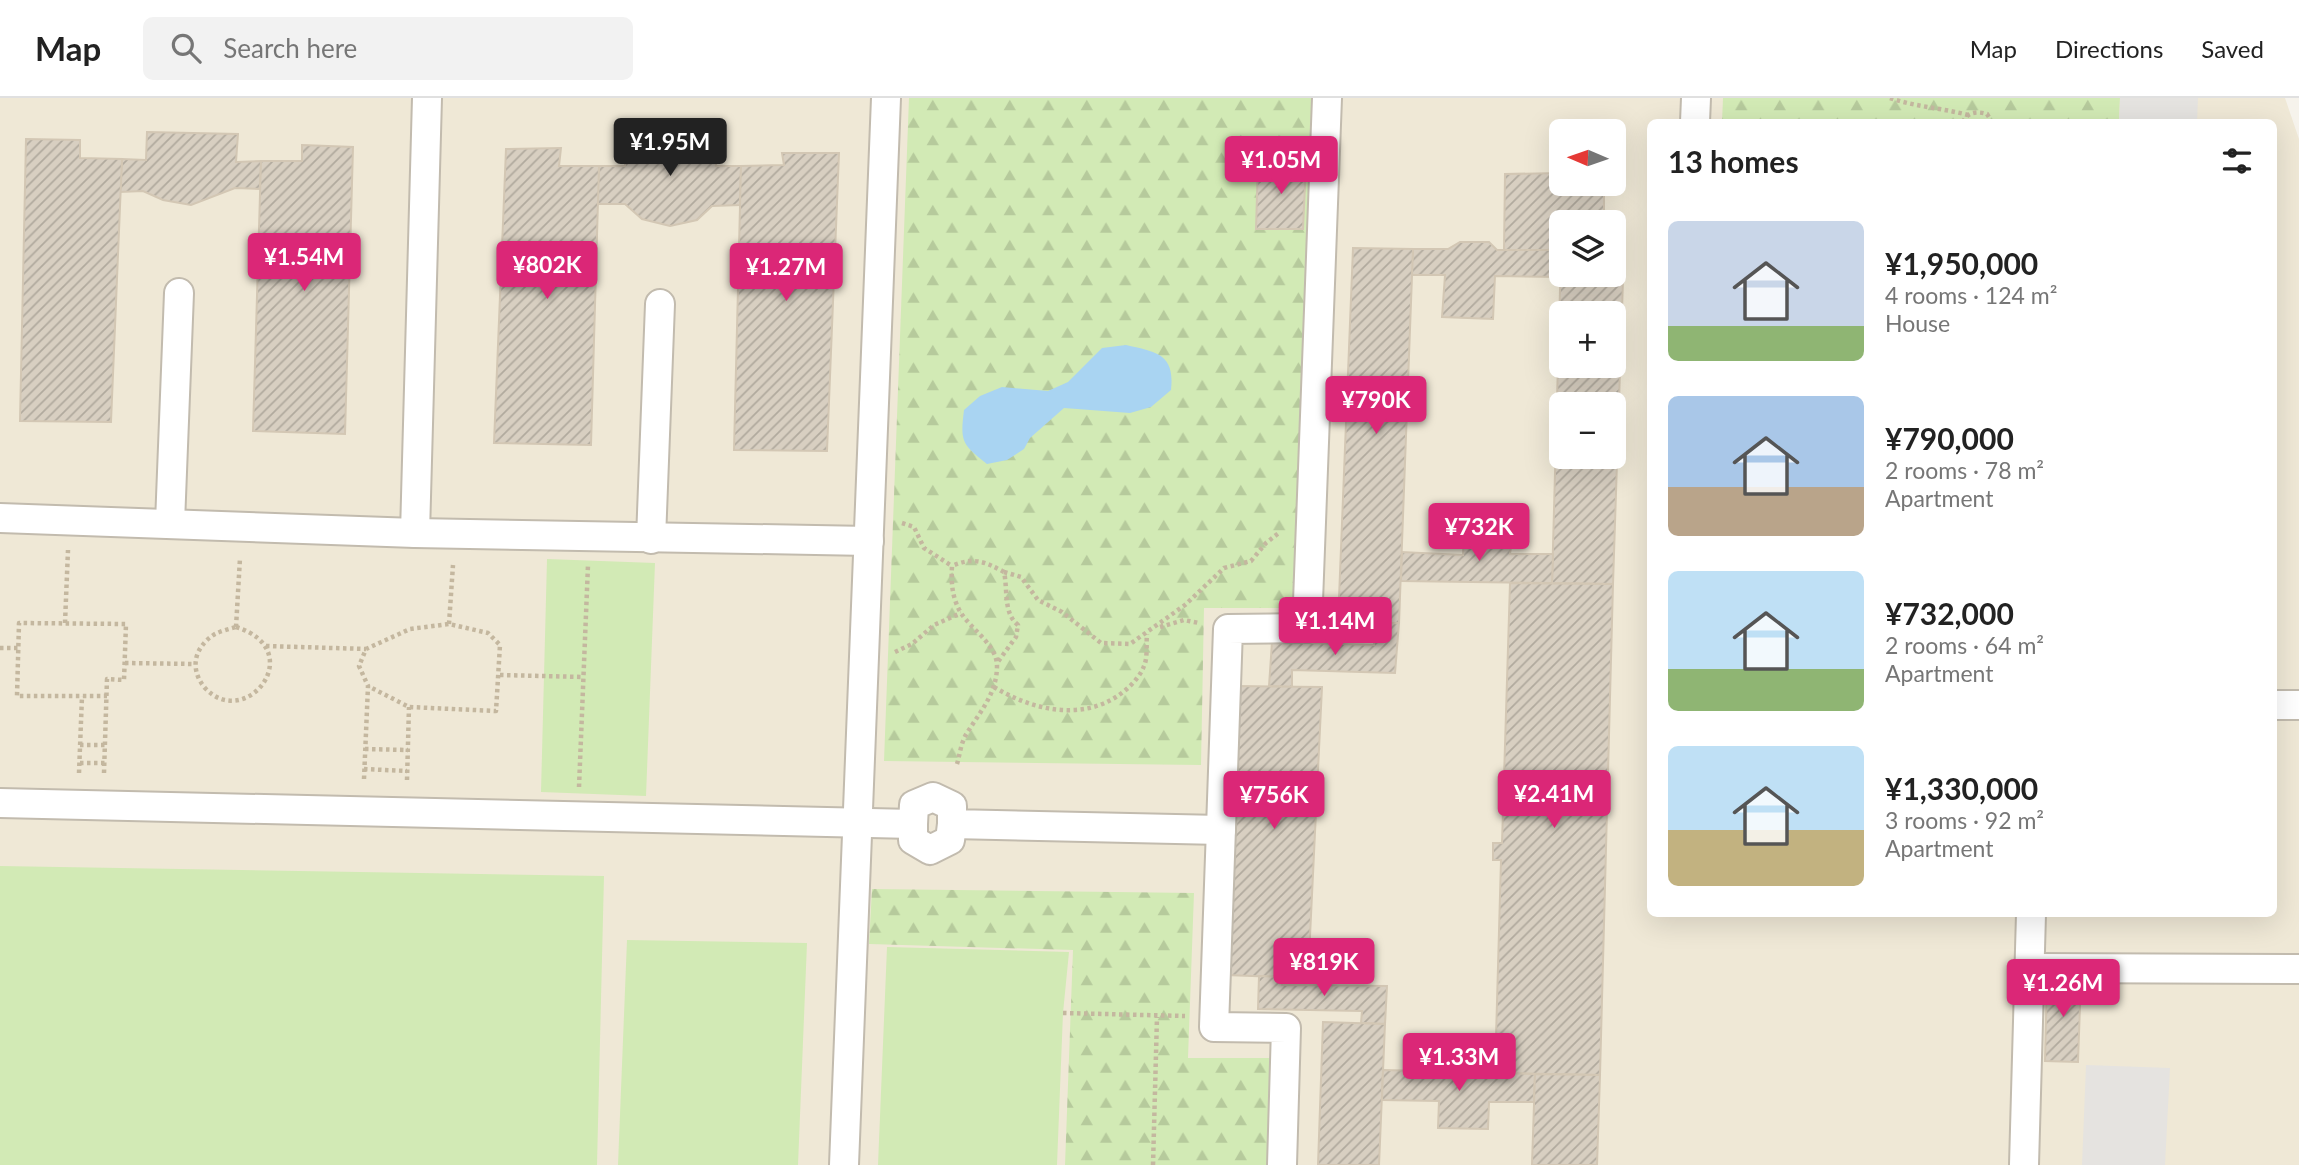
<!DOCTYPE html>
<meta charset="utf-8">
<style>
body{margin:0;font-family:Lato,sans-serif;background:#f2f2f2;color:#222;height:100vh;display:flex;flex-direction:column;font-size:26px;white-space:nowrap}
*{box-sizing:border-box;margin:0}
p{font-size:23px;color:#767676}
.icon{flex:none;width:38px;height:38px;fill:none;stroke:currentColor;stroke-width:2;stroke-linecap:round;stroke-linejoin:round}
.map{position:relative;flex:1;overflow:hidden}
.panel{position:absolute;left:1647px;top:21px;width:630px;height:798px;display:flex;flex-direction:column;background:#fff;border-radius:10px;box-shadow:0 7px 28px #0002}
.panel>*{flex:none}
.needle{width:46px;rotate:272deg}
.buttons{position:absolute;left:1549px;top:21px;display:grid;gap:14px}
.buttons a{display:grid;place-items:center;width:77px;height:77px;border-radius:10px;background:#fff;box-shadow:0 7px 28px #0002;font-size:35px}
.price{position:absolute;translate:-50% -60px;padding:0 16px;border-radius:7px;background:#db2777;color:#fff;font-size:23px;line-height:46px;filter:drop-shadow(0 2px 4px #0008)}
.price::after{content:'';position:absolute;left:50%;top:42px;width:21px;height:16px;margin-left:-10px;background:inherit;clip-path:polygon(0 0,100% 0,50% 100%)}
.price.current{background:#222;color:#fff}
ul{padding:0;list-style:none}
li{display:flex;align-items:center;gap:21px;height:175px;padding:0 21px}
li span{display:grid;place-items:center;flex:none;width:196px;height:140px;border-radius:10px;color:#555}
li>.icon{margin-inline-start:auto}
span .icon{width:84px;height:84px;fill:#fffc;stroke-width:1}
li b{font-size:30px}
h2{display:flex;justify-content:space-between;align-items:center;height:84px;padding:0 21px;font-size:30px}
header{display:flex;align-items:center;gap:42px;box-sizing:border-box;height:98px;padding:0 35px;background:#fff;border-bottom:2px solid #e0e0e0}
header strong{font-size:33px}
nav{display:flex;gap:38px;margin-inline-start:auto;font-size:24px}
.search{width:490px;height:63px;background:#f2f2f2;display:flex;align-items:center;gap:18px;box-sizing:border-box;padding:0 24px;border-radius:10px;color:#767676;font-size:26px}
.map>svg:first-child{display:block}
</style>
<header>
<strong>Map</strong>
<div class="search"><svg class="icon" aria-label="search" viewBox="0 0 24 24"><circle cx="10" cy="10" r="6"/><path d="M15 15l6 6"/></svg>Search here</div>
<nav><a>Map</a><a>Directions</a><a>Saved</a></nav>
</header>
<div class="map">
<svg width="2299" height="1067" viewBox="0 0 2299 1067">
<defs>
<pattern id="forest-firs" width="22" height="20" patternUnits="userSpaceOnUse" patternTransform="scale(1.75)"><rect width="22" height="20" fill="#d2eab5"/><path d="M5 1l3.5 6h-7zM16 11l3.5 6h-7z" fill="#b6ca9c"/></pattern>
<pattern id="building-hatch" width="6" height="6" patternUnits="userSpaceOnUse" patternTransform="scale(1.75)"><rect width="6" height="6" fill="#d8cfc1"/><path d="M-1 1l2-2M0 6l6-6M5 7l2-2" fill="none" stroke="#b1aa9e"/></pattern>
</defs>
<rect width="100%" height="100%" fill="#f6f3ec"/>
<path fill="#efe8d6" fill-rule="evenodd" d="M0 0H2285L2299 41V1067H0ZM1650 24H2273V816H1650ZM1561 33H1614V86H1561ZM1561 124H1614V177H1561ZM1561 215H1614V268H1561ZM1561 306H1614V359H1561Z"/>
<g fill="url(#forest-firs)">
<polygon points="909,0 1319,0 1296,510 1204,510 1201,667 884,663"/>
<polygon points="1723,0 2120,0 2119,24 1722,24"/>
<polygon points="872,791 1194,795 1188,960 1276,960 1272,1067 1065,1067 1073,852 869,846"/>
</g>
<g fill="#d2eab5">
<polygon points="547,461 655,465 646,698 541,694"/>
<polygon points="0,768 604,778 597,1067 0,1067"/>
<polygon points="627,842 807,845 798,1067 618,1067"/>
<polygon points="887,849 1069,854 1063,915 1057,1067 878,1067"/>
</g>
<g fill="#e5e3e0">
<polygon points="2120,0 2198,0 2197,24 2119,24"/>
<polygon points="2086,967 2170,970 2165,1067 2082,1067"/>
</g>
<path fill="#a9d4f2" d="M1126 247C1157 254 1175 256 1171 292L1151 309 1130 315 1064 310 1030 340 1024 351 1007 362 987 366C962 346 960 344 964 312L980 298 1002 289 1048 293 1068 284 1102 250Z"/>
<g fill="url(#building-hatch)" stroke="#d3c7b4" stroke-width="2" fill-rule="evenodd">
<polygon points="147,34 238,36 236,64 261,63 260,91 235,90 191,107 163,102 143,93 120,94 122,61 146,62"/>
<polygon points="718,36 716,68 741,68 740,107 712,108 697,122 670,128 642,121 625,106 597,106 599,68 625,68 627,37"/>
<polygon points="26,41 80,42 80,60 122,61 111,324 20,323"/>
<polygon points="302,47 353,49 345,336 253,333 261,63 302,63"/>
<polygon points="561,50 559,68 599,68 591,347 494,345 506,51"/>
<polygon points="782,55 839,55 827,353 734,352 741,68 784,67"/>
<polygon points="1258,64 1306,65 1303,131 1256,131"/>
<polygon points="1561,75 1561,86 1604,86 1604,124 1561,124 1561,152 1504,152 1505,76"/>
<polygon points="1460,144 1489,144 1497,152 1561,152 1560,179 1495,178 1493,221 1442,219 1445,177 1411,177 1413,151 1448,151"/>
<polygon points="1353,150 1413,151 1399,525 1338,525"/>
<path d="M1614 151H1624L1613 486 1552 485 1561 155V177H1614ZM1561 215H1614V268H1561ZM1561 306H1614V359H1561Z"/>
<polygon points="1464,433 1513,434 1510,456 1553,456 1552,485 1401,483 1402,454 1463,457"/>
<polygon points="1510,485 1613,486 1600,977 1495,975 1501,762 1493,762 1493,745 1502,745"/>
<polygon points="1399,525 1395,575 1292,572 1292,589 1269,588 1272,544 1374,547 1376,526"/>
<polygon points="1238,588 1322,589 1308,880 1226,877"/>
<polygon points="1259,878 1282,879 1282,887 1387,888 1385,926 1361,925 1362,913 1258,911"/>
<polygon points="2047,878 2081,879 2078,964 2045,963"/>
<polygon points="1323,924 1385,926 1379,1067 1318,1067"/>
<polygon points="1383,972 1535,976 1534,1004 1489,1004 1488,1031 1438,1030 1439,1003 1382,1002"/>
<polygon points="1535,976 1600,977 1597,1067 1532,1067"/>
</g>
<g fill="none" stroke-linecap="round" stroke-linejoin="round">
<defs>
<g id="minor">
<polyline points="1695,24 1696,0"/>
<polyline points="0,420 415,435 869,443"/>
<polyline points="170,425 179,195"/>
<polyline points="415,435 427,0"/>
<polyline points="651,441 660,206"/>
<polyline points="2273,607 2299,607"/>
<polyline points="0,705 913,726 914,707 933,699 952,708 952,726 1221,732"/>
<polyline points="913,726 913,742 930,752 950,742 952,726"/>
<polyline points="2030,870 2299,871"/>
<polyline points="844,1067 886,0"/>
<polyline points="1282,1067 1286,930 1214,929 1228,531 1307,530 1327,0"/>
<polyline points="2024,1067 2031,816"/>
</g>
</defs>
<use href="#minor" stroke="#c2bbae" stroke-width="32"/>
<g stroke="#c4b79f" stroke-width="4.5" stroke-dasharray="3.5 3.5" stroke-linecap="butt">
<path d="M1890 0C1916 9 1942 10 1968 17"/>
<path d="M1963 24C1967 14 1977 13 1987 16L1992 24"/>
<polyline points="902,425 914,429 924,450 952,468"/>
<polyline points="1004,474 1021,479 1038,502 1062,514 1101,545 1130,546 1185,507 1224,470 1251,463 1266,445 1280,434"/>
<polyline points="65,525 68,452"/>
<polyline points="449,526 453,467"/>
<path d="M236 529C310 552 246 634 205 590 189 571 194 549 215 536 221 533 229 531 236 529Z"/>
<polyline points="236,529 240,460"/>
<polyline points="1160,529 1184,522 1199,525"/>
<polyline points="266,548 366,551"/>
<polyline points="0,550 19,550"/>
<polyline points="895,554 912,546 934,527 961,515"/>
<polyline points="125,565 194,566"/>
<polyline points="500,577 584,579"/>
<path d="M994 589C1030 611 1078 623 1116 599 1127 592 1139 581 1144 568 1148 559 1146 545 1147 536"/>
<polyline points="80,647 105,647"/>
<polyline points="365,651 408,652"/>
<polyline points="80,665 105,665"/>
<path d="M957 666C960 656 961 644 967 635 980 614 997 595 997 568 997 547 971 531 961 515 952 500 951 485 952 468 973 459 984 463 1004 474 1008 492 1003 515 1018 527L1016 539 997 565"/>
<polyline points="364,671 407,673"/>
<polyline points="79,675 82,598"/>
<polyline points="104,675 107,581 124,582 126,526 19,525 17,598 107,598"/>
<polyline points="364,681 368,588 359,568 366,551 410,531 449,526 488,535 500,547 496,613 409,609 368,588"/>
<polyline points="407,682 409,609"/>
<polyline points="579,689 588,467"/>
<polyline points="1063,915 1185,918"/>
<polyline points="1153,1067 1157,919"/>
</g>
<use href="#minor" stroke="#fff" stroke-width="28"/>
</g>
</svg>
<div class="buttons">
<a><svg class="needle" viewBox="-14 -14 28 28"><path d="M0-13l5 13h-10z" fill="#e53935"/><path d="M0 13l5-13h-10z" fill="#767676"/></svg></a>
<a><svg class="icon" aria-label="layers" viewBox="0 0 24 24"><path d="M12 4l9 5-9 5-9-5zM3 14l9 5 9-5"/></svg></a>
<a>+</a>
<a>−</a>
</div>
<b class="price current" style="left:670px;top:80px">¥1.95M</b>
<b class="price" style="left:1281px;top:98px">¥1.05M</b>
<b class="price" style="left:304px;top:195px">¥1.54M</b>
<b class="price" style="left:547px;top:203px">¥802K</b>
<b class="price" style="left:786px;top:205px">¥1.27M</b>
<b class="price" style="left:1376px;top:338px">¥790K</b>
<b class="price" style="left:1479px;top:465px">¥732K</b>
<b class="price" style="left:1335px;top:559px">¥1.14M</b>
<b class="price" style="left:1554px;top:732px">¥2.41M</b>
<b class="price" style="left:1274px;top:733px">¥756K</b>
<b class="price" style="left:1324px;top:900px">¥819K</b>
<b class="price" style="left:2063px;top:921px">¥1.26M</b>
<b class="price" style="left:1459px;top:995px">¥1.33M</b>
<section class="panel">
<h2>13 homes<svg class="icon" aria-label="filters" viewBox="0 0 24 24"><path d="M4 7h16M4 17h16"/><circle cx="9" cy="7" r="2"/><circle cx="15" cy="17" r="2"/></svg></h2>
<ul>
<li><span style="background:linear-gradient(#c9d6e8 75%,#8fb573 0)"><svg class="icon" aria-label="home" viewBox="0 0 24 24"><path d="M3 11l9-7 9 7M6 9v11h12V9"/></svg></span><div><b>¥1,950,000</b><p>4 rooms · 124 m²</p><p>House</p></div></li>
<li><span style="background:linear-gradient(#a9c7e8 65%,#b9a48a 0)"><svg class="icon" aria-label="home" viewBox="0 0 24 24"><path d="M3 11l9-7 9 7M6 9v11h12V9"/></svg></span><div><b>¥790,000</b><p>2 rooms · 78 m²</p><p>Apartment</p></div></li>
<li><span style="background:linear-gradient(#bfe0f5 70%,#8fb573 0)"><svg class="icon" aria-label="home" viewBox="0 0 24 24"><path d="M3 11l9-7 9 7M6 9v11h12V9"/></svg></span><div><b>¥732,000</b><p>2 rooms · 64 m²</p><p>Apartment</p></div></li>
<li><span style="background:linear-gradient(#bfe0f5 60%,#c2b280 0)"><svg class="icon" aria-label="home" viewBox="0 0 24 24"><path d="M3 11l9-7 9 7M6 9v11h12V9"/></svg></span><div><b>¥1,330,000</b><p>3 rooms · 92 m²</p><p>Apartment</p></div></li>
</ul>
</section>
</div>
